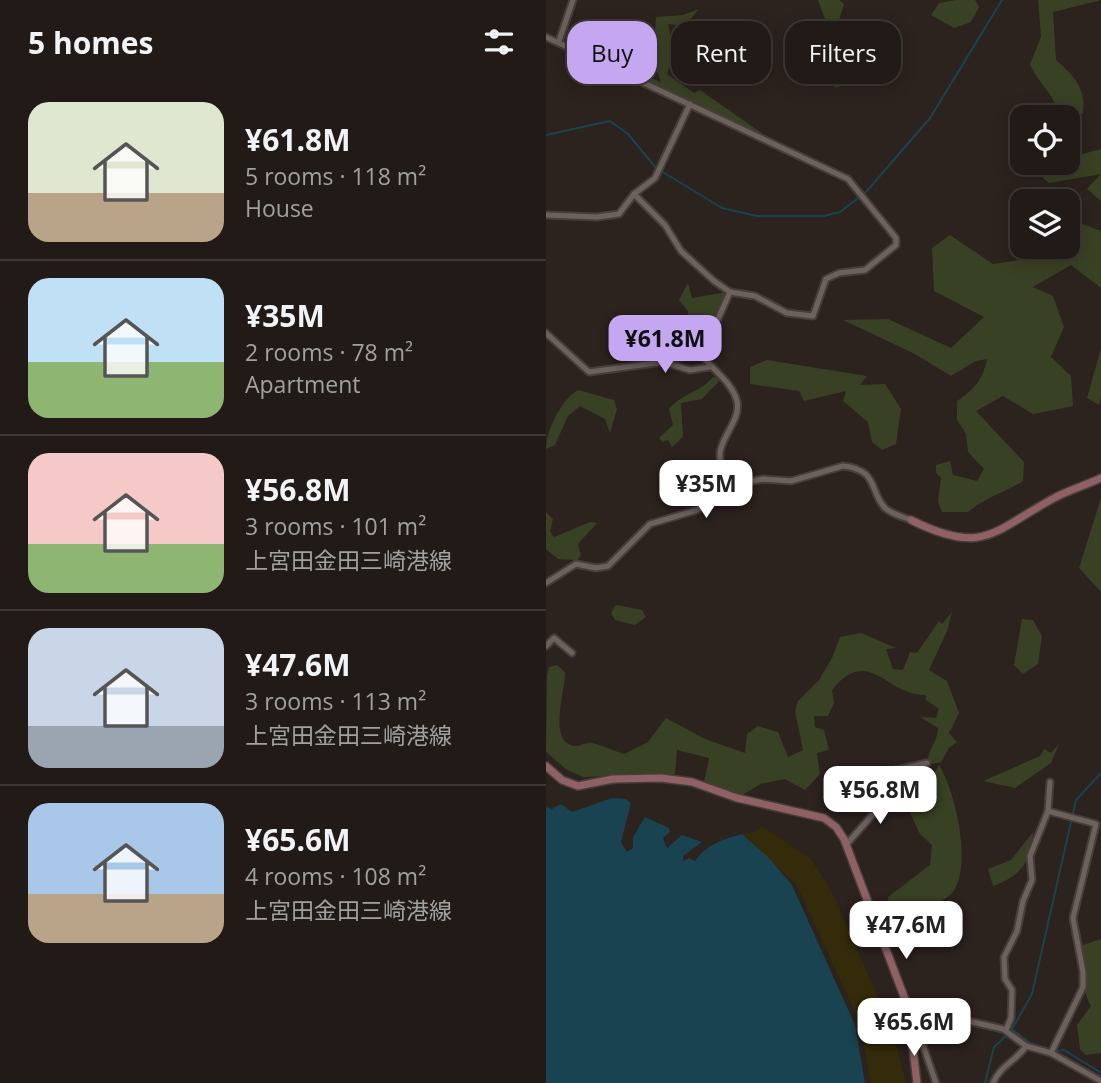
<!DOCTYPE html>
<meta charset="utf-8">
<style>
body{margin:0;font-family:"Open Sans","Noto Sans JP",sans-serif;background:#29231f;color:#f1f3f6;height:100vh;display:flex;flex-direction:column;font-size:26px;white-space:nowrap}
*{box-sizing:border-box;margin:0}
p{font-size:23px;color:#a2a1a1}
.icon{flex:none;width:38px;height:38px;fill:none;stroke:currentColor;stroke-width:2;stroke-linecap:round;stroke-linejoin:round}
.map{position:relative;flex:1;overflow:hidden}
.details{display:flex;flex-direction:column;background:#211a16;width:546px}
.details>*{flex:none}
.top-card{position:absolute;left:21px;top:21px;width:429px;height:63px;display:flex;gap:14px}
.buttons{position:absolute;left:464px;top:105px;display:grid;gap:14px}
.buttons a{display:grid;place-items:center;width:70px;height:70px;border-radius:14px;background:#211a16;box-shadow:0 4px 18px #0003,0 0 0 2px #3e3835;font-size:35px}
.price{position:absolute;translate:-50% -60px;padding:0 16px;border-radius:14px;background:#fff;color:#222;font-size:23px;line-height:46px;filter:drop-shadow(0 2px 4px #0008)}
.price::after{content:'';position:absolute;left:50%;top:42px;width:21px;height:16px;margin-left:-10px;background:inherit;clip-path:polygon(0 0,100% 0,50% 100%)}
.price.on{background:#c5a7f1;color:#111}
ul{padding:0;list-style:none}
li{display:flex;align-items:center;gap:21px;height:175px;padding:0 28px}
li+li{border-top:2px solid #3e3835}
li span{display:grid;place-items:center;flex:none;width:196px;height:140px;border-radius:21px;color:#555}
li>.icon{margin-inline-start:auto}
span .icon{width:84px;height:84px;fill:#fffc;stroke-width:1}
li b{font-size:30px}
h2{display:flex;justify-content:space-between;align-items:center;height:84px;padding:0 28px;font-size:30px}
.chip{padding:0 24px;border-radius:21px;background:#211a16;box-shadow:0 4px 18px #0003,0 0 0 2px #3e3835;font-size:24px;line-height:63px}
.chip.on{background:#c5a7f1;color:#111}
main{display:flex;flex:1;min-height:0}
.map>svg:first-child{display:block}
</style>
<main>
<section class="details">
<h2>5 homes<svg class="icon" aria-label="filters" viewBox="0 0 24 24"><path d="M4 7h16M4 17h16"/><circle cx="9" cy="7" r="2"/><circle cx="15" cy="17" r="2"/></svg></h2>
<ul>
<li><span style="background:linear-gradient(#dfe7d0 65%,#b9a48a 0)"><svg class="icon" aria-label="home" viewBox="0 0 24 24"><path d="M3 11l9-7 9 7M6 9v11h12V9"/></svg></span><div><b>¥61.8M</b><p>5 rooms · 118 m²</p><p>House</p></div></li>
<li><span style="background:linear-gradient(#bfe0f5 60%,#8fb573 0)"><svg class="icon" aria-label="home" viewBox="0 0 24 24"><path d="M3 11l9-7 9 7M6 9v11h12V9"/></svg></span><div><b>¥35M</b><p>2 rooms · 78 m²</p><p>Apartment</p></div></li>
<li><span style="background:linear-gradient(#f6c9c9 65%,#8fb573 0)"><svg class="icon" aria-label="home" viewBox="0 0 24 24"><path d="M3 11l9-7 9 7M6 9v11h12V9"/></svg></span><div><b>¥56.8M</b><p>3 rooms · 101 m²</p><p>上宮田金田三崎港線</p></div></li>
<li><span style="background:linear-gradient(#c9d6e8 70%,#9aa5b1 0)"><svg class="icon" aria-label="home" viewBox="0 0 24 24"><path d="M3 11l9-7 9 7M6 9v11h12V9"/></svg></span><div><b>¥47.6M</b><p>3 rooms · 113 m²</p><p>上宮田金田三崎港線</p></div></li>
<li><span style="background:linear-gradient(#a9c7e8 65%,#b9a48a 0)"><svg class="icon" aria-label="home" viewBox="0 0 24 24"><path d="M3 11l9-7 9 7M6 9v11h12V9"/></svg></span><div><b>¥65.6M</b><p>4 rooms · 108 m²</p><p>上宮田金田三崎港線</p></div></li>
</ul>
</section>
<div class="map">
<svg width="555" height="1083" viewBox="0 0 555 1083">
<rect width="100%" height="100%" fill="#2c221e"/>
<g fill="#394124">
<path d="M272 0H293L298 4 288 36 306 72 305 83 288 88C303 62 280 26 272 0Z"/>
<polygon points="410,0 429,0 433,7 425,22 408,28 385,15 393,3"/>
<path d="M492 0H555L507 12 510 60C527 75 541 89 537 113L522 125V117H513C508 91 493 86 484 64L495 37Z"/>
<polygon points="153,9 138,26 122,24 132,73 123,68 121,74 148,93 154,90 227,141 91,75 94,73 115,82 107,60 110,17 137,15"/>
<polygon points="477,107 493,107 506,117 476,117 476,137 472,137 465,123"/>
<polygon points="555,149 555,201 541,189 555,174 503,183 487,169 505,163 522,163 522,158"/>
<path d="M522 219 555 231V288L525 265 487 287 507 296 518 327 505 357 525 376 527 406 487 414 457 396 430 411 478 462 477 481C457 494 443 495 422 512H396L392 502 395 478 390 473V465L404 461 407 475 431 481 438 469 422 452 420 434 411 420V401C428 390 437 379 441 359L430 361 405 376 369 354 297 320 342 319 405 348 438 317 388 291 386 248 404 235 447 264 494 257 501 247H522Z"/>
<polygon points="142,283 146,298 181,292 170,318 143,335 142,311 133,300"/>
<polygon points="98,334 122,346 145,342 138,362 91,359 85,348 87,336"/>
<polygon points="555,348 555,398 553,405 541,398"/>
<polygon points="221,360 321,376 314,385 339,384 355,409 350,444 336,450 326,442 322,422 297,401 300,391 258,401 253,391 204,384 204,367"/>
<path d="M167 377 175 379 156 399 135 403 137 437 126 447 122 440 117 442 113 438 127 425 123 409C136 393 154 393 167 377Z"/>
<path d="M32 390 68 400 71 409 64 433 59 419 34 406 22 416 9 445 0 449C0 430 16 399 32 390Z"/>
<polygon points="555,498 555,592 533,568"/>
<polygon points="0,512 7,519 4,531 8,537 44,522 51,523 32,544 35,556 31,560 12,559 0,549"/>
<polygon points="70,605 96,610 100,617 89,625 69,620 65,613"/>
<path d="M406 612 401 631 383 670 401 681 413 713 403 733 411 742 403 748 395 762 382 765C380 751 392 742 392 728L374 717 390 718 393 709 380 700V695C340 696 323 644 286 690L288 703 282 716H268L269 727 278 730 283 750 271 753 274 774 259 790 239 779 214 784 195 796 158 782 163 758 131 750 129 774 37 777 21 770 0 752 1 675 3 667 11 665 19 672C20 689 0 745 30 746 35 746 40 742 46 743 56 745 68 751 78 754L102 742 120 718 159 739 199 753 201 734 212 726 232 732 242 757 257 750 249 711 252 701 273 680 286 658 294 637 315 633 350 648 340 649 347 669 357 670 364 652 371 653 393 621 396 624Z"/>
<polygon points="476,619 487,620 496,636 492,664 477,674 468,665"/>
<polygon points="513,744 505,763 469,788 437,781 494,756 498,749 505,753"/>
<path d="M393 765C409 791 427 865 407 892 400 901 388 902 379 909L375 922 363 934 348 932 342 897 384 865 386 845 374 834 364 813Z"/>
<path d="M487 832C484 863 476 875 447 886L442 869 465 860Z"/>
<path d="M555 939V1053L540 1055 534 1049 531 1025 545 1006C535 990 538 966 534 946Z"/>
</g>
<polygon fill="#342b0a" points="216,826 264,858 285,890 346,1030 360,1083 325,1083 314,1023 250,884 196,834 209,832"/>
<path fill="#194350" d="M66 798 80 799 85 803 75 842 81 852 87 848V837L99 817 123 828 124 832 117 838 121 848 136 835 156 842 137 856V861L143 858 149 861C159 845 180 838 196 834L223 858 246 885 309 1025 319 1083H0V807L6 809 15 804 26 812Z"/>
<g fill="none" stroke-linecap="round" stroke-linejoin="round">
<g stroke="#194350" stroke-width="2">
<polyline points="0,135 64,121 82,134 110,168 176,208 211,216 278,216 294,212 320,192 384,118 456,0"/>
<polyline points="467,1030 484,1043 508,1051 518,1050 555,1073"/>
<polyline points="465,1031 486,994 530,800 555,773"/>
<polyline points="439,1083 448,1047 461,1035"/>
</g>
<defs>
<g id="street">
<polyline points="0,37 302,179 350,238 350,245 319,270 293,273 280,279 267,316 241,313 209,296 184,292 168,281 135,251 119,225 88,194"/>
<polyline points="13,41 27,0"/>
<polyline points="0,215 51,217 73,214 88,194 109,178 144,104"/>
<path d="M184 292 172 319 152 329 148 341C155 364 184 376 191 401 196 422 168 442 175 463 179 472 195 473 201 481"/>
<polyline points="0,333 43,372 117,362 144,370 163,367"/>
<path d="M0 583 30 564 50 568 62 566 104 524 151 510 190 484 217 479 245 481 297 466C333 470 323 491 339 508 346 514 357 517 365 520"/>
<polyline points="0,646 8,638 26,653"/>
<polyline points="502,811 550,824 527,918 537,972 537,987 505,1053"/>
<polyline points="300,845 328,813 350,793 350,770 381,763"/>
<polyline points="370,1025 390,1083"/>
<polyline points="363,1026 418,1020 457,1029 480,1046 505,1053 555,1081"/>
<polyline points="460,1030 465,1018 466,990 459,979 458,957 471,931 477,901 486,880 484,856 502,811 504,782"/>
<path d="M447 1083C454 1066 470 1061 480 1046"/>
</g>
<g id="secondary">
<path d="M365 520C439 557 448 530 510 497 524 490 540 485 555 478"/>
<polyline points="0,766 16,780 32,786 67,779 115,778 146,782 191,798 278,818 290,827 298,839 362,1007 371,1083"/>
</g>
</defs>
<use href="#street" stroke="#473e3b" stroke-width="9"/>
<use href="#secondary" stroke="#473e3b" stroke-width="10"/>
<use href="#street" stroke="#6d615c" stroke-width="5"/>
<use href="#secondary" stroke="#8f6164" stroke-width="7"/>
</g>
</svg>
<div class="buttons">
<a><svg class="icon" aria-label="locate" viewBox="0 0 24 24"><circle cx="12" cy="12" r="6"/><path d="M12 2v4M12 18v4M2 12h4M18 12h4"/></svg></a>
<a><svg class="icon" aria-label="layers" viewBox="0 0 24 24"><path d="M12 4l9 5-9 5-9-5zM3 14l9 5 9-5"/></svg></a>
</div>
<b class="price on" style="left:119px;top:375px">¥61.8M</b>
<b class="price" style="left:160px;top:520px">¥35M</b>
<b class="price" style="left:334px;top:826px">¥56.8M</b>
<b class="price" style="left:360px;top:961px">¥47.6M</b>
<b class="price" style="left:368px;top:1058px">¥65.6M</b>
<div class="top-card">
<a class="chip on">Buy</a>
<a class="chip">Rent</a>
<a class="chip">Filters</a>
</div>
</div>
</main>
